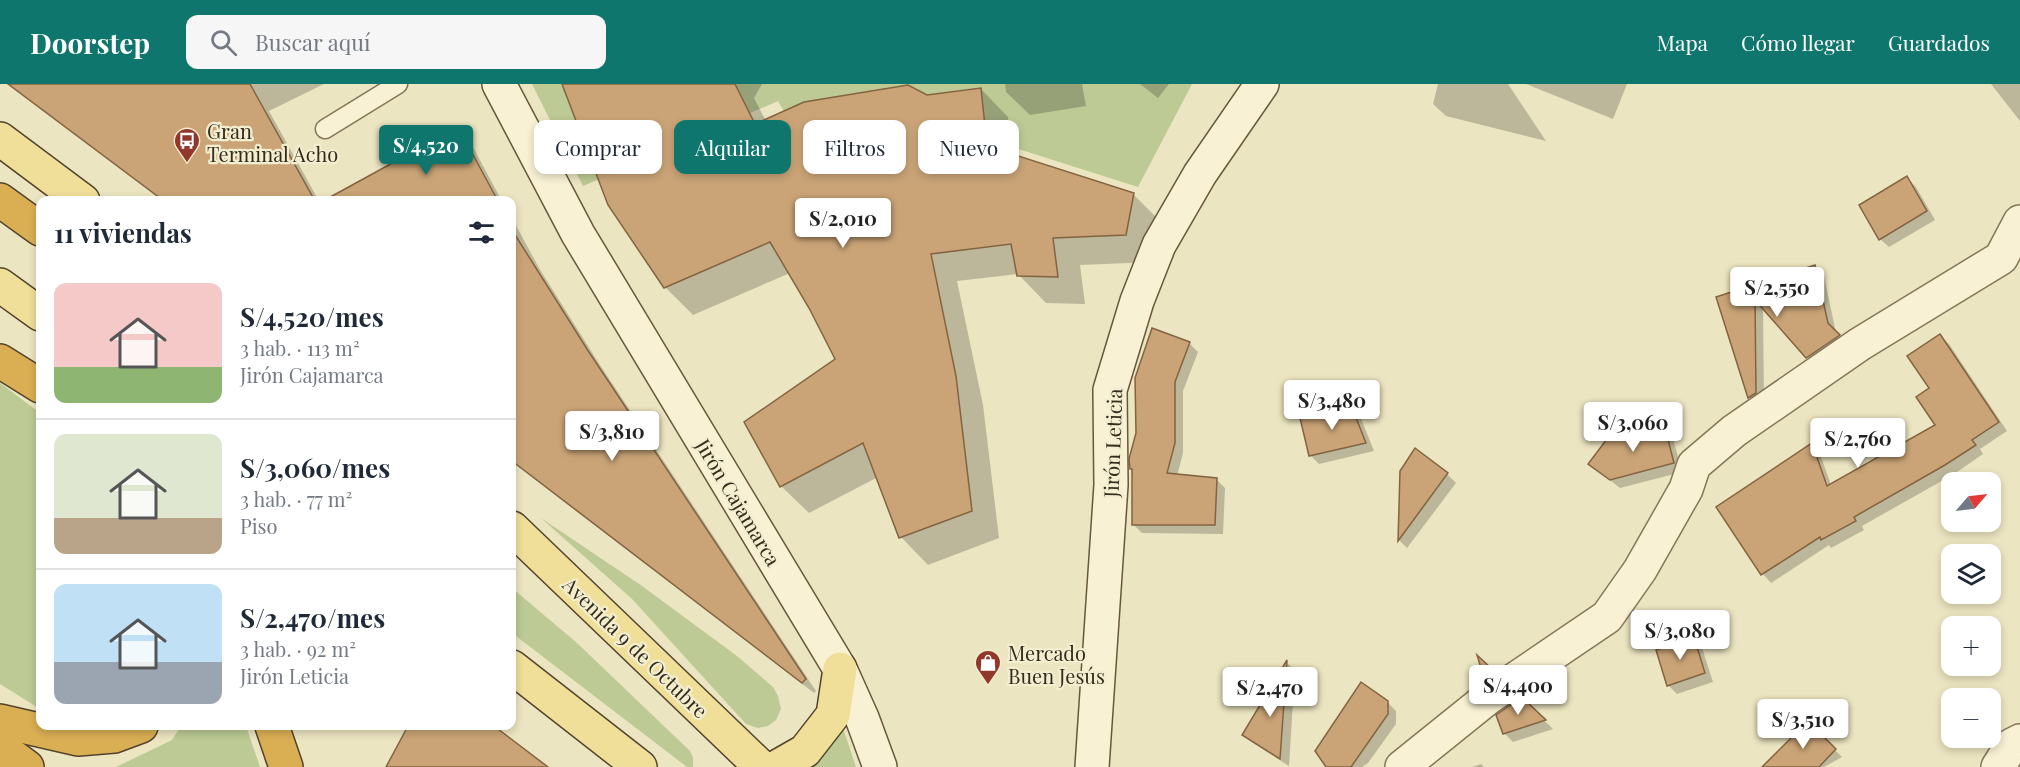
<!DOCTYPE html>
<html lang="es">
<meta charset="utf-8">
<style>
body{margin:0;font-family:"Playfair Display",serif;background:#f6f6f7;color:#1f2937;height:100vh;display:flex;flex-direction:column;font-size:22px;white-space:nowrap}
*{box-sizing:border-box;margin:0}
p{font-size:20px;color:#747a83}
.icon{flex:none;width:33px;height:33px;fill:none;stroke:currentColor;stroke-width:2;stroke-linecap:round;stroke-linejoin:round}
.map{position:relative;flex:1;overflow:hidden}
.drawer{position:absolute;left:36px;top:112px;width:480px;height:534px;display:flex;flex-direction:column;background:#fff;border-radius:12px;box-shadow:0 3px 9px #0003}
.drawer>*{flex:none}
.banner{position:absolute;left:534px;top:36px;width:570px;height:54px;display:flex;gap:12px}
.needle{width:39px;rotate:62deg}
.buttons{position:absolute;left:1941px;top:388px;display:grid;gap:12px}
.buttons a{display:grid;place-items:center;width:60px;height:60px;border-radius:12px;background:#fff;box-shadow:0 3px 9px #0003;font-size:30px}
.price{position:absolute;translate:-50% -51px;padding:0 14px;border-radius:6px;background:#fff;color:#222;font-size:20px;line-height:39px;filter:drop-shadow(0 2px 3px #0008)}
.price::after{content:'';position:absolute;left:50%;top:36px;width:18px;height:14px;margin-left:-9px;background:inherit;clip-path:polygon(0 0,100% 0,50% 100%)}
.price.on{background:#0f766e;color:#fff}
ul{padding:0;list-style:none}
li{display:flex;align-items:center;gap:18px;height:150px;padding:0 18px}
li+li{border-top:2px solid #e0e1e3}
li span{display:grid;place-items:center;flex:none;width:168px;height:120px;border-radius:12px;color:#555}
li>.icon{margin-inline-start:auto}
span .icon{width:72px;height:72px;fill:#fffc;stroke-width:1}
li b{font-size:26px}
h2{display:flex;justify-content:space-between;align-items:center;height:72px;padding:0 18px;font-size:26px}
.tag{padding:0 21px;border-radius:12px;background:#fff;box-shadow:0 3px 9px #0003;font-size:21px;line-height:54px}
.tag.on{background:#0f766e;color:#fff}
header{display:flex;align-items:center;gap:36px;box-sizing:border-box;height:84px;padding:0 30px;background:#0f766e;color:#fff}
header strong{font-size:28px}
nav{display:flex;gap:33px;margin-inline-start:auto;font-size:21px}
.search{width:420px;height:54px;background:#f6f6f7;display:flex;align-items:center;gap:15px;box-sizing:border-box;padding:0 21px;border-radius:12px;color:#747a83;font-size:22px}
.map>svg:first-child{display:block}
</style>
<header>
<strong>Doorstep</strong>
<div class="search"><svg class="icon" aria-label="search" viewBox="0 0 24 24"><circle cx="10" cy="10" r="6"/><path d="M15 15l6 6"/></svg>Buscar aquí</div>
<nav><a>Mapa</a><a>Cómo llegar</a><a>Guardados</a></nav>
</header>
<div class="map">
<svg width="2020" height="683" viewBox="0 0 2020 683">
<rect width="100%" height="100%" fill="#ece5c1"/>
<g fill="#bdca95">
<polygon points="532,0 1192,0 1138,103 993,57 815,80 778,17 583,102"/>
<polygon points="0,299 40,329 40,625 0,600"/>
<polygon points="541,434 642,502 737,572 773,603 778,612 781,625 776,636 768,642 758,644 746,640 632,515"/>
<polygon points="512,504 577,559 690,667 693,673 693,683 687,683 512,549"/>
<polygon points="181,642 246,642 260,683 116,683 172,656"/>
<polygon points="841,646 844,647 856,683 809,683"/>
</g>
<g fill="#0003">
<polygon points="8,0 324,0 269,27 319,117 163,117"/>
<polygon points="563,0 762,0 754,14 766,37 981,5 1008,33 1012,72 1133,110 1161,138 1153,178 1080,181 1085,220 1046,219 1018,190 957,197 983,321 999,454 928,481 901,453 878,393 809,429 781,402 837,276 790,189 693,231 665,203"/>
<polygon points="1005,0 1082,0 1086,22 1030,31 1006,8"/>
<polygon points="1140,0 1169,0 1158,14"/>
<polygon points="1438,0 1508,0 1546,57 1446,32 1433,20"/>
<polygon points="1526,0 1627,0 1613,35"/>
<polygon points="1991,0 2020,0 2020,37"/>
<polygon points="458,45 469,56 502,117 326,117"/>
<polygon points="1907,94 1916,103 1935,136 1889,163 1880,155"/>
<polygon points="512,134 539,184 598,278 816,607 814,609 512,378"/>
<polygon points="1815,183 1824,192 1836,249 1847,261 1816,282 1763,223 1764,318 1758,322 1750,314 1718,214"/>
<polygon points="1940,252 1949,260 2007,347 1980,365 1983,370 1954,390 1862,442 1864,446 1831,464 1829,461 1771,499 1763,490 1718,423 1812,361 1820,370 1831,401 1937,341 1931,304"/>
<polygon points="1189,259 1198,268 1183,307 1183,369 1177,392 1216,395 1225,404 1223,450 1142,449 1133,440 1133,386"/>
<polygon points="1351,323 1360,332 1374,367 1319,380 1311,372"/>
<polygon points="1664,342 1672,351 1682,388 1620,404 1590,380"/>
<polygon points="1401,387 1447,390 1456,399 1407,464 1399,456"/>
<polygon points="1693,555 1702,564 1713,598 1677,610 1668,601"/>
<polygon points="1480,576 1493,588 1501,597 1494,601 1486,593"/>
<polygon points="1287,579 1295,586 1289,682 1253,659 1244,651"/>
<polygon points="1522,615 1553,645 1513,658 1504,649"/>
<polygon points="1387,618 1396,627 1396,640 1368,679 1362,683 1328,683"/>
<polygon points="1808,639 1842,673 1824,683 1764,683"/>
<polygon points="1481,680 1484,683 1472,683"/>
</g>
<g fill="#caa477" stroke="#836340" stroke-width="1.5">
<polygon points="8,0 250,0 315,117 164,117"/>
<polygon points="562,0 735,0 755,40 804,18 908,1 927,11 981,4 987,62 1134,109 1126,151 1053,154 1058,193 1017,192 1011,160 931,170 956,292 972,427 899,454 863,359 780,403 744,338 835,275 809,224 770,158 664,204 608,121"/>
<polygon points="458,43 498,117 323,117"/>
<polygon points="1907,92 1927,127 1879,156 1859,121"/>
<polygon points="512,146 587,265 806,595 802,599 512,377"/>
<polygon points="1815,181 1828,239 1840,251 1806,274 1755,216 1756,309 1748,314 1716,213"/>
<polygon points="1152,244 1190,258 1175,298 1175,359 1167,389 1217,394 1215,441 1132,441 1132,385 1130,385 1129,375 1136,349 1135,294"/>
<polygon points="1940,250 1999,338 1972,356 1976,361 1945,381 1854,433 1856,437 1821,456 1820,453 1761,491 1716,423 1812,359 1827,402 1935,341 1916,313 1929,304 1907,272"/>
<polygon points="1351,321 1366,359 1309,372 1300,334"/>
<polygon points="1664,340 1674,379 1610,396 1588,380 1607,355"/>
<polygon points="1415,364 1448,389 1398,457 1400,387"/>
<polygon points="1694,553 1705,589 1667,602 1656,566"/>
<polygon points="1477,571 1494,587 1484,594"/>
<polygon points="1287,576 1280,675 1242,651"/>
<polygon points="1361,598 1388,617 1388,630 1351,683 1326,683 1315,667"/>
<polygon points="1522,613 1546,636 1503,650 1496,631"/>
<polygon points="1808,637 1836,665 1819,683 1762,683"/>
<polygon points="408,642 494,642 548,683 386,683"/>
</g>
<g fill="none" stroke-linecap="round" stroke-linejoin="round">
<defs>
<polyline id="lane" points="325,45 398,0"/>
<g id="street">
<polyline points="1402,683 1489,613 1607,533 1640,486 1686,405 1694,381 1734,347 1860,260 2001,174 2020,138"/>
<polyline points="1998,683 2012,661 2020,657"/>
</g>
<g id="secondary">
<polyline points="499,0 578,150 840,585 862,634 880,683"/>
<polyline points="1092,683 1111,401 1110,306 1137,217 1159,161 1200,90 1262,0"/>
</g>
<g id="primary">
<polyline points="0,55 83,117"/>
<polyline points="0,201 40,230"/>
<polyline points="512,444 761,683"/>
<polyline points="512,583 640,683"/>
<polyline points="777,683 805,667 833,631 840,585"/>
</g>
<g id="highway">
<polyline points="0,116 40,145"/>
<polyline points="0,277 40,302"/>
<polyline points="0,637 78,655 114,652 141,642"/>
<polyline points="272,642 286,683"/>
<polyline points="0,663 27,683"/>
</g>
</defs>
<use href="#lane" stroke="#857659" stroke-width="21"/>
<use href="#street" stroke="#857659" stroke-width="36"/>
<use href="#secondary" stroke="#67573c" stroke-width="36"/>
<use href="#primary" stroke="#53432d" stroke-width="36"/>
<use href="#highway" stroke="#53432d" stroke-width="36"/>
<use href="#lane" stroke="#f8f1d4" stroke-width="18"/>
<use href="#street" stroke="#f8f1d4" stroke-width="33"/>
<use href="#secondary" stroke="#f8f1d4" stroke-width="33"/>
<use href="#primary" stroke="#efdf99" stroke-width="33"/>
<use href="#highway" stroke="#daaf53" stroke-width="33"/>
</g>
<defs>
<symbol id="bus-pin" viewBox="-11 -11 22 30"><path d="M0 17L-7.5 6A9.5 9.5 0 1 1 7.5 6Z" fill="#92372b" stroke="#f4eed0"/><path d="M-5-6H5V4H4V6H2V4H-2V6H-4V4H-5ZM-3.5-4V0h7V-4ZM-3.5 1.2v1.5H-2V1.2ZM2 1.2v1.5H3.5V1.2Z" fill="#fff"/></symbol>
<symbol id="shop-pin" viewBox="-11 -11 22 30"><path d="M0 17L-7.5 6A9.5 9.5 0 1 1 7.5 6Z" fill="#92372b" stroke="#f4eed0"/><path d="M-5-2.5h2.3a2.7 3.5 0 0 1 5.4 0H5L5.5 6h-11ZM-1.5-2.5h3a1.5 2.3 0 0 0-3 0Z" fill="#fff"/></symbol>
</defs>
<g fill-rule="evenodd">
<use href="#bus-pin" x="172" y="42" width="30" height="40"/>
<use href="#shop-pin" x="973" y="564" width="30" height="40"/>
</g>
<g text-anchor="middle" dominant-baseline="central" stroke-width="4.5" stroke-linejoin="round" paint-order="stroke">
<g font-size="20" fill="#352c1d" stroke="#f4eed0" text-anchor="start">
<text x="207" y="46">Gran<tspan x="207" dy="23">Terminal Acho</tspan></text>
<text x="1008" y="568">Mercado<tspan x="1008" dy="23">Buen Jesús</tspan></text>
</g>
<g font-size="20" fill="#352c1d" stroke="#f4eed0">
<text transform="translate(1112 359) rotate(-88)">Jirón Leticia</text>
<text transform="translate(739 418) rotate(59)">Jirón Cajamarca</text>
<text transform="translate(636 563) rotate(44)">Avenida 9 de Octubre</text>
</g>
</g>
</svg>
<div class="buttons">
<a><svg class="needle" viewBox="-14 -14 28 28"><path d="M0-13l5 13h-10z" fill="#e53935"/><path d="M0 13l5-13h-10z" fill="#747a83"/></svg></a>
<a><svg class="icon" aria-label="layers" viewBox="0 0 24 24"><path d="M12 4l9 5-9 5-9-5zM3 14l9 5 9-5"/></svg></a>
<a>+</a>
<a>−</a>
</div>
<b class="price on" style="left:426px;top:92px">S/4,520</b>
<b class="price" style="left:843px;top:165px">S/2,010</b>
<b class="price" style="left:1777px;top:234px">S/2,550</b>
<b class="price" style="left:1332px;top:347px">S/3,480</b>
<b class="price" style="left:1633px;top:369px">S/3,060</b>
<b class="price" style="left:612px;top:378px">S/3,810</b>
<b class="price" style="left:1858px;top:385px">S/2,760</b>
<b class="price" style="left:1680px;top:577px">S/3,080</b>
<b class="price" style="left:1518px;top:632px">S/4,400</b>
<b class="price" style="left:1270px;top:634px">S/2,470</b>
<b class="price" style="left:1803px;top:666px">S/3,510</b>
<div class="banner">
<a class="tag">Comprar</a>
<a class="tag on">Alquilar</a>
<a class="tag">Filtros</a>
<a class="tag">Nuevo</a>
</div>
<section class="drawer">
<h2>11 viviendas<svg class="icon" aria-label="filters" viewBox="0 0 24 24"><path d="M4 7h16M4 17h16"/><circle cx="9" cy="7" r="2"/><circle cx="15" cy="17" r="2"/></svg></h2>
<ul>
<li><span style="background:linear-gradient(#f6c9c9 70%,#8fb573 0)"><svg class="icon" aria-label="home" viewBox="0 0 24 24"><path d="M3 11l9-7 9 7M6 9v11h12V9"/></svg></span><div><b>S/4,520/mes</b><p>3 hab. · 113 m²</p><p>Jirón Cajamarca</p></div></li>
<li><span style="background:linear-gradient(#dfe7d0 70%,#b9a48a 0)"><svg class="icon" aria-label="home" viewBox="0 0 24 24"><path d="M3 11l9-7 9 7M6 9v11h12V9"/></svg></span><div><b>S/3,060/mes</b><p>3 hab. · 77 m²</p><p>Piso</p></div></li>
<li><span style="background:linear-gradient(#bfe0f5 65%,#9aa5b1 0)"><svg class="icon" aria-label="home" viewBox="0 0 24 24"><path d="M3 11l9-7 9 7M6 9v11h12V9"/></svg></span><div><b>S/2,470/mes</b><p>3 hab. · 92 m²</p><p>Jirón Leticia</p></div></li>
</ul>
</section>
</div>
